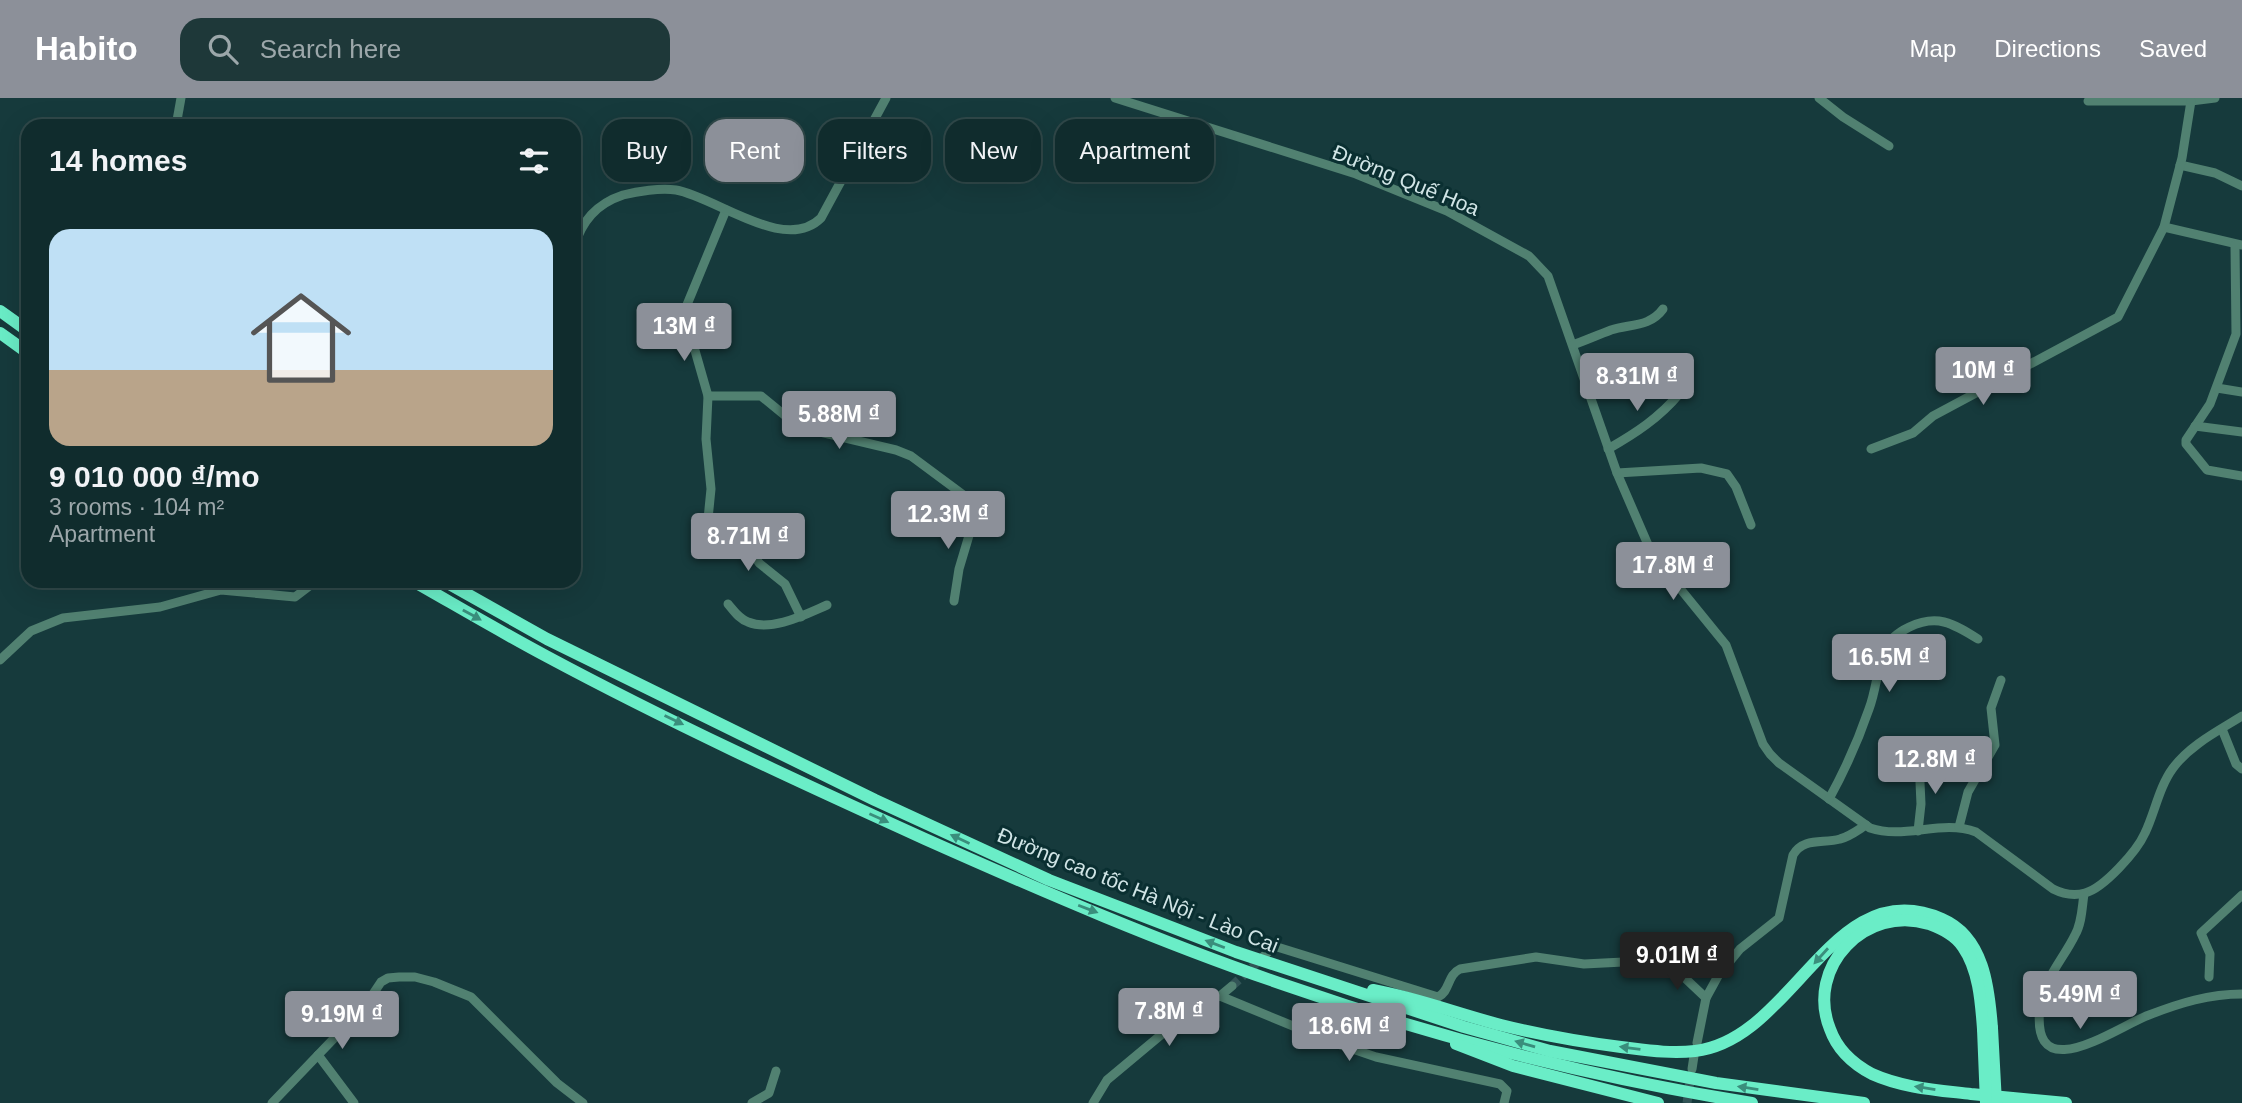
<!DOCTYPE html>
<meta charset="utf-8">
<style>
body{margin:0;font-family:Arial,sans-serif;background:#1e3839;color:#f1f3f6;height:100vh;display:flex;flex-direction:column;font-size:26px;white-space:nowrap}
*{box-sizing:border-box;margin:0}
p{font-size:23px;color:#9ca7aa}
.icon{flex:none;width:38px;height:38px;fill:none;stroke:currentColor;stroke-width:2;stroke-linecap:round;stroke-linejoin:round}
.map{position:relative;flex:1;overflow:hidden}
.sheet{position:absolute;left:21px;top:21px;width:560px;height:469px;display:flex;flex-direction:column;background:#102c2d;border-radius:21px;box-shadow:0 7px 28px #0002,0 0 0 2px #304849}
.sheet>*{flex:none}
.top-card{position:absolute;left:602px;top:21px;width:665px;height:63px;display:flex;gap:14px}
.price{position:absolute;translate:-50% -60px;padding:0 16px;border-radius:7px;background:#8c9099;color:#fff;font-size:23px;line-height:46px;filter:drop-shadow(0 2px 4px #0008)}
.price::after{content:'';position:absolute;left:50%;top:42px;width:21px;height:16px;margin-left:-10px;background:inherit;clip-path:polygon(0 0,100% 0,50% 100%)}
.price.selected{background:#222;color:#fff}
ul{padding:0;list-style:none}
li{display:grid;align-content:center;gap:14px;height:371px;padding:0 28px}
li+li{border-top:2px solid #304849}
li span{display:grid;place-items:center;height:217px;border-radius:21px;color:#555}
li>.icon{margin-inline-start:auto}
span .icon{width:126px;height:126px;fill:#fffc;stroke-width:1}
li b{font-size:30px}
h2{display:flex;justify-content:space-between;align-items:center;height:84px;padding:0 28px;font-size:30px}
.tag{padding:0 24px;border-radius:21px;background:#102c2d;box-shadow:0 7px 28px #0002,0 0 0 2px #304849;font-size:24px;line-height:63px}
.tag.selected{background:#8c9099;color:#fff}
header{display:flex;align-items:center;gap:42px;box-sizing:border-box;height:98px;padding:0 35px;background:#8c9099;color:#fff}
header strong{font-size:33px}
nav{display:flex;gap:38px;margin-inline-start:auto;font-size:24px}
.search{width:490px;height:63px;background:#1e3839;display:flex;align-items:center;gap:18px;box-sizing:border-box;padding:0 24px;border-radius:21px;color:#9ca7aa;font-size:26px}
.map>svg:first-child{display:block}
</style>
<header>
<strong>Habito</strong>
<div class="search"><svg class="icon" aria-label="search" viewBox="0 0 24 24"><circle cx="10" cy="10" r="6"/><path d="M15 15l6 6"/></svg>Search here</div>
<nav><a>Map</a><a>Directions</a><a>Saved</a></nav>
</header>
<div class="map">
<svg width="2242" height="1005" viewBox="0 0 2242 1005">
<rect width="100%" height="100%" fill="#163a3c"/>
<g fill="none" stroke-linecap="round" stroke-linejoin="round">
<g stroke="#325456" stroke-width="9" stroke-dasharray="9 4.5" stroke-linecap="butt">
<polyline points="1232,888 1260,862"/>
<polyline points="1687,1005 1691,976"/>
</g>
<g stroke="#518171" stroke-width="9">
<path d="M1115 0 1356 76 1447 113 1529 158 1548 178 1617 375 1652 456 1726 547 1763 646 1770 656 1779 665 1870 730C1905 742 1941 721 1976 734L2053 791C2063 796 2074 798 2085 795 2104 790 2137 753 2145 735 2155 714 2159 689 2173 670 2190 647 2218 633 2242 618"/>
<polyline points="1819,0 1843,19 1889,48"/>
<polyline points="2088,3 2191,3 2215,0"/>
<polyline points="176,28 181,0"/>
<polyline points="2180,67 2215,75 2242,88"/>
<polyline points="726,112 684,214 708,298 706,341 711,391 708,421 715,434 723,441 751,452 759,465 785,486 801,519"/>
<polyline points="2164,129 2242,147"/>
<polyline points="2235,147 2236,236 2210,306 2186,342 2186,346 2207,372 2242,378"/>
<path d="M574 149C582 123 596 106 623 97 638 93 660 90 676 92 716 99 785 156 821 120L886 0"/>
<path d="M1573 247C1586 242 1598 237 1611 232 1630 226 1650 229 1663 211"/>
<polyline points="2217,290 2242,294"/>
<polyline points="708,298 761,298 799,329 896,352 911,358 973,404 977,409 976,414 959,471 954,503"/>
<polyline points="2195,328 2242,334"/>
<path d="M1608 351C1636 335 1659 320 1680 295"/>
<polyline points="1871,351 1913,335 1933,318 2118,219 2164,129 2182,60 2191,3"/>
<polyline points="1617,375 1701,370 1727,376 1736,389 1751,427"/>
<path d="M728 506C734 513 739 521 748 524 772 534 806 516 827 507"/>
<polyline points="0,562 31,533 63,520 160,509 221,492 295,499 316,483"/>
<polyline points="2222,631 2236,666 2242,671"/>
<path d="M1829 701C1845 672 1858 643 1869 611 1876 593 1877 572 1884 553 1892 533 1923 519 1944 524 1956 527 1967 534 1978 541"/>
<polyline points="1959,729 1968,694 1995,647 1991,610 2001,582"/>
<polyline points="1918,733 1921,706 1919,662"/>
<path d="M2084 796C2082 809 2082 825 2075 837 2064 860 2043 882 2040 909 2030 993 2116 929 2149 917 2180 905 2209 896 2242 896"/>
<path d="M1260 862 1274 848 1438 899C1450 894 1447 877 1460 871L1536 859 1584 866 1663 862 1669 865 1706 900"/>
<polyline points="2209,879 2210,856 2201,835 2242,797"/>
<polyline points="1220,898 1332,944 1376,959 1500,986 1507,993 1504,1005"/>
<path d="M1697 945 1706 900 1718 878 1740 851 1779 820 1793 757C1804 739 1823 746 1840 741 1849 739 1858 732 1866 727"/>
<polyline points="318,957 354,1005"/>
<polyline points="1692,971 1694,958"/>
<polyline points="272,1005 365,908 381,884 388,880 399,879 415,879 434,884 471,899 557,985 583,1005"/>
<polyline points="752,1005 769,995 776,973"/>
<polyline points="1093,1005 1107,982 1198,906 1220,898 1232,888"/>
</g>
<g stroke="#6aedc7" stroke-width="12">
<polyline points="0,213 28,233"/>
<polyline points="0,235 28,255"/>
<path d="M413 483C457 508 501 534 546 558 669 624 797 683 925 741 1044 794 1164 846 1288 888 1438 940 1594 980 1752 1005"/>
<polyline points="444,483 547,541 875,702 1049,782 1236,854 1464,929 1550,953 1716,985 1864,1005"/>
<path d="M1373 892C1417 900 1458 916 1501 927 1541 937 1581 944 1621 949 1646 952 1670 956 1695 953 1794 942 1832 773 1942 821 1984 839 1989 890 1992 930"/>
<path d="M1983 931C1981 904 1979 872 1963 849 1955 837 1942 831 1929 826 1866 806 1805 869 1830 931 1837 951 1853 966 1872 976 1903 990 1937 992 1971 996 2002 999 2034 1002 2066 1005"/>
<polyline points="1456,946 1513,968 1658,1005"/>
</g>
<g stroke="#6aedc7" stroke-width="12">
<polyline points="1992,930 1996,1005"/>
<polyline points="1983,931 1986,1005"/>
</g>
</g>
<defs><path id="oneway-solid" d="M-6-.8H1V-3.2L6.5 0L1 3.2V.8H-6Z" transform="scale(1.75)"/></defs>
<g fill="#3a8e7c">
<use href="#oneway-solid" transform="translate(472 517) rotate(29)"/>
<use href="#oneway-solid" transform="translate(674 622) rotate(26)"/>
<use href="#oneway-solid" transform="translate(879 720) rotate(24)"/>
<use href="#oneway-solid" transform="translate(960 741) rotate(-155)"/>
<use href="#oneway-solid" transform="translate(1088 811) rotate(21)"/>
<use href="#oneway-solid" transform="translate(1215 846) rotate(-159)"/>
<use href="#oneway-solid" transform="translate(1821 858) rotate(132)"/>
<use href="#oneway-solid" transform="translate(1525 946) rotate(-164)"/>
<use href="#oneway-solid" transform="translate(1630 950) rotate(-173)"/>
<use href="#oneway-solid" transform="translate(1748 990) rotate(-171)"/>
<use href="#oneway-solid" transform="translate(1925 990) rotate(-171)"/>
</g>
<g text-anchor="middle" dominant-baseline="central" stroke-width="6" stroke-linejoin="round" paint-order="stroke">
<g font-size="21" fill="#d1e5e6" stroke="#0a2f31">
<text transform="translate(1406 82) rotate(22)">Đường Quế Hoa</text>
<text transform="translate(1138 792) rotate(22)">Đường cao tốc Hà Nội - Lào Cai</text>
</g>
</g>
</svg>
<b class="price" style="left:684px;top:265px">13M ₫</b>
<b class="price" style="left:1983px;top:309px">10M ₫</b>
<b class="price" style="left:1637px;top:315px">8.31M ₫</b>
<b class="price" style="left:839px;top:353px">5.88M ₫</b>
<b class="price" style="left:948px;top:453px">12.3M ₫</b>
<b class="price" style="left:748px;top:475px">8.71M ₫</b>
<b class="price" style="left:1673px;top:504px">17.8M ₫</b>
<b class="price" style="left:1889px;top:596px">16.5M ₫</b>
<b class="price" style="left:1935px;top:698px">12.8M ₫</b>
<b class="price selected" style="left:1677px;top:894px">9.01M ₫</b>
<b class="price" style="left:2080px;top:933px">5.49M ₫</b>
<b class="price" style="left:1169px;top:950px">7.8M ₫</b>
<b class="price" style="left:342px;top:953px">9.19M ₫</b>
<b class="price" style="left:1349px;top:965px">18.6M ₫</b>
<div class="top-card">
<a class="tag">Buy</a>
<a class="tag selected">Rent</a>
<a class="tag">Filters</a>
<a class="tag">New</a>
<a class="tag">Apartment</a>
</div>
<section class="sheet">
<h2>14 homes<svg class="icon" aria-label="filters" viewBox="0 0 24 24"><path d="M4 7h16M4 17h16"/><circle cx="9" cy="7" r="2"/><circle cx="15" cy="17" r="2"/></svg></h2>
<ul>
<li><span style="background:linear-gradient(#bfe0f5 65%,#b9a48a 0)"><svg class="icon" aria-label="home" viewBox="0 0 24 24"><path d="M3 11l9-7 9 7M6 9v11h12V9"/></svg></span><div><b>9 010 000 ₫/mo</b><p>3 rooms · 104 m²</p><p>Apartment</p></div></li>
</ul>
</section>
</div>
